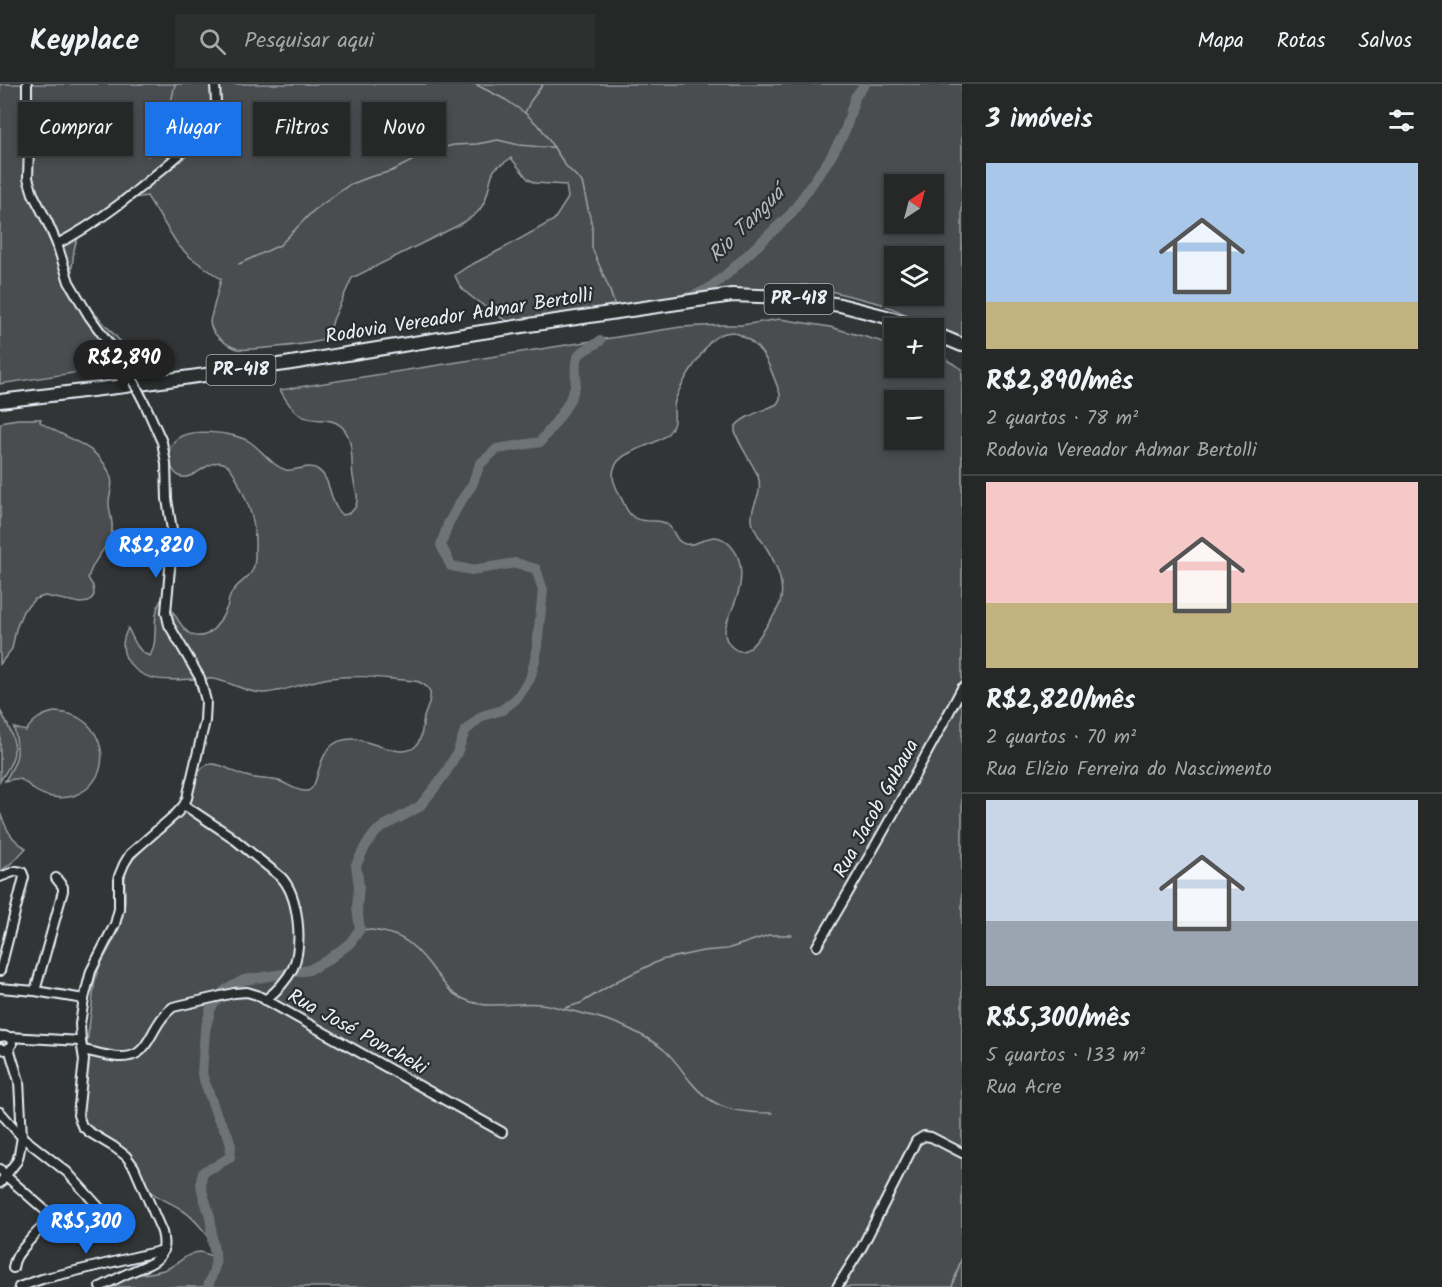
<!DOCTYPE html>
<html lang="pt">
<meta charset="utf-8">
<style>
body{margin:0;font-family:Kalam,sans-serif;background:#2e3030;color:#f1f3f6;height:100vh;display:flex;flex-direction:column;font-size:22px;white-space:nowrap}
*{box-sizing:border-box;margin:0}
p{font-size:20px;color:#a4a6a8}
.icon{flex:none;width:33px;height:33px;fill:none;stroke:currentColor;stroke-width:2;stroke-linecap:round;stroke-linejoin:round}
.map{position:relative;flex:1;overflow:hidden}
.panel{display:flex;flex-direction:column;background:#262828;width:480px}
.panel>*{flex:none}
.guide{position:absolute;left:18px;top:18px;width:570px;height:54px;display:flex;gap:12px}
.needle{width:39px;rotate:36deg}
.tools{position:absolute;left:884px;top:90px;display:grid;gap:12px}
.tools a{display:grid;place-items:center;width:60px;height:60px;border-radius:0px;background:#262828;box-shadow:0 3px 9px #0003,0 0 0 2px #424445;font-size:30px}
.price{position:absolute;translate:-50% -51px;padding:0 14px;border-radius:21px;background:#1a73e8;color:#fff;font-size:20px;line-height:39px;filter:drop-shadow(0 2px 3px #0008)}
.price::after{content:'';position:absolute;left:50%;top:36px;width:18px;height:14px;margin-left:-9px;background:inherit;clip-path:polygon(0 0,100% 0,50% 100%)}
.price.active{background:#222;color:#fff}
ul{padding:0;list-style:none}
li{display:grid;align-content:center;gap:12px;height:318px;padding:0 24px}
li+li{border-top:2px solid #424445}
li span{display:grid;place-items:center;height:186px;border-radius:0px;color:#555}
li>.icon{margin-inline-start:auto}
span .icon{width:108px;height:108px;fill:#fffc;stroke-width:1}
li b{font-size:26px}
h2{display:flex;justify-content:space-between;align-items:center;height:72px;padding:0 24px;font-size:26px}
.pill{padding:0 21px;border-radius:0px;background:#262828;box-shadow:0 3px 9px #0003,0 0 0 2px #424445;font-size:21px;line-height:54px}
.pill.active{background:#1a73e8;color:#fff}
header{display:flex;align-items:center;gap:36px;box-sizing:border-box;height:84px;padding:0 30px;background:#262828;border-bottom:2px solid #424445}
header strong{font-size:28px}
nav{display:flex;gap:33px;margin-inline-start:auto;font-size:21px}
.search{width:420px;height:54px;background:#2e3030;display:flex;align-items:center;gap:15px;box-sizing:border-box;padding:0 21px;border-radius:0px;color:#a4a6a8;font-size:22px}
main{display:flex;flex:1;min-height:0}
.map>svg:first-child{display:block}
</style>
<header>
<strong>Keyplace</strong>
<div class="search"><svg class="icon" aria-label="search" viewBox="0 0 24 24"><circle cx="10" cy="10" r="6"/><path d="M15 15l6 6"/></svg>Pesquisar aqui</div>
<nav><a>Mapa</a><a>Rotas</a><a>Salvos</a></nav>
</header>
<main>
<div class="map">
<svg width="962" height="1203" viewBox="0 0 962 1203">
<rect width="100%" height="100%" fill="#323536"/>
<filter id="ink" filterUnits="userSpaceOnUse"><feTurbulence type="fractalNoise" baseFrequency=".0167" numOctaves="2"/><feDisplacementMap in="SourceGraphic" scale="12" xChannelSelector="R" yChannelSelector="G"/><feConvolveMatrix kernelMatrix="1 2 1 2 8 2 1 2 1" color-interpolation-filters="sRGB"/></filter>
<g filter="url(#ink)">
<g fill="#494d4f" stroke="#989fa4" stroke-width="1.5" fill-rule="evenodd">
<path d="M0 0H962V255L882 220 806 201 584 227 513 238C501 236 494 229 484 222 472 213 460 207 455 191L467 183 500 166 554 136 568 114 566 101 535 99 528 95 511 74C506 78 499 81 495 85 491 90 490 98 489 103 484 126 477 131 457 142L352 194 333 236C331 244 329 252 322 256 315 260 245 267 238 265 226 261 210 250 210 237L221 195 190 173 178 161 147 112 126 115 81 149 76 158 74 166 70 202 140 279 0 300ZM894 100H933V140H894ZM894 172H933V212H894Z"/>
<path d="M780 235 830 243 894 261V284H933V272L947 276 962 285V1203H114C125 1187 150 1192 166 1185 177 1181 188 1168 200 1168 206 1169 211 1173 218 1173L219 1168C212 1156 194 1133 182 1126 171 1118 156 1114 146 1104 134 1091 131 1073 118 1061 106 1050 90 1048 81 1033 83 998 86 963 91 928 93 917 93 903 96 892 101 874 116 858 120 840 122 833 124 826 125 819 126 806 122 794 128 783 136 769 149 760 161 750 172 740 181 730 189 718 197 707 193 682 211 680 223 679 235 690 246 692 258 696 270 694 282 698 289 701 298 708 307 707 323 705 312 652 355 655 371 657 408 678 418 659 423 651 422 642 424 633 426 626 432 616 430 608 429 603 423 600 419 598 410 596 401 596 393 595 372 593 351 591 330 594 308 597 285 608 263 609 245 609 230 597 213 595 183 592 145 607 126 574 121 563 123 554 128 544 133 554 138 569 150 572 160 555 150 534 161 516H164C176 526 183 559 205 551 215 547 223 533 227 523 228 519 229 514 231 510 236 500 247 496 252 487 256 480 255 472 255 465 256 439 250 423 239 400 236 393 233 385 227 381 209 367 187 412 172 384 168 377 167 366 173 359 184 342 235 348 250 358 262 366 272 382 286 386 296 388 308 379 317 385 333 395 328 420 343 431 354 429 358 422 357 411 356 405 354 399 353 393 351 378 354 356 343 344 332 331 313 340 300 331 291 325 285 315 280 306L681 243 723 241H742ZM733 248C763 258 770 282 780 310V315L777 320C767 325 738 334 735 344 733 353 754 381 758 392 764 412 750 420 752 436 752 444 759 453 764 460 775 477 786 499 780 519 777 528 771 535 766 543 759 553 747 575 733 564 728 560 725 554 725 548 725 538 732 528 735 518 742 501 745 477 731 462 712 441 701 464 685 460 671 457 677 437 655 437 640 437 632 437 625 422 621 413 614 402 613 393 611 362 661 366 672 344 677 335 672 326 675 317 682 296 697 277 709 259 717 251 722 249 733 248ZM894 316H933V356H894Z"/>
<path d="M18 335H41L40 338C64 355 102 361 111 394 114 403 108 412 109 421 110 433 115 442 110 453 104 469 93 475 88 494L93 502 94 511 89 518 80 519 45 512 35 515 23 527 16 545 12 565 0 580V341L5 337Z"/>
<path d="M0 626C8 641 19 659 12 676 9 684 4 691 0 697Z"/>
<path d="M54 628C106 627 120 696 73 712 60 716 44 713 33 705 29 702 25 696 19 695 15 694 9 696 5 697 18 675 20 670 14 644L26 647C33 636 41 631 54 628Z"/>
<path d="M0 729C6 744 11 756 26 764L15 776 0 788Z"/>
</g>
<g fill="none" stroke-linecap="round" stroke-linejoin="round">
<g stroke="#9fa5aa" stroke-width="1.5">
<polyline points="475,0 506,16 525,29 541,44 566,82 582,98 592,142 592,164 609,204 615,222"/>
<polyline points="525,29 530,18 543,0"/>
<path d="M148 72C161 50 171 25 175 0"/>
<polyline points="239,180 280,161 313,127 349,101 370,93 392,87 433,66 454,61 477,60 498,56 519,61 541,63 554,63"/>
<path d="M360 845C399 847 413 857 435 888 441 895 448 907 456 911 485 929 511 917 541 920 551 921 562 925 572 927 590 931 608 935 625 943 638 949 653 956 664 966 675 975 682 987 690 997 713 1026 738 1029 772 1029"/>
<polyline points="565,924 581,919 619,896 661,876 703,867 727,865 769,851 792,851"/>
<polyline points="952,1203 962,1173"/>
</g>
<g stroke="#6e7376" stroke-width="10">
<polyline points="685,214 693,212 708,205 726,191 791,130 830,74 841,55 846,44 855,13 865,0"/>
<path d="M208 1203C210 1195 214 1188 215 1180 217 1174 214 1168 213 1161 211 1152 212 1142 210 1133 207 1119 196 1100 204 1087L216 1082 230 1073 231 1062 228 1051 217 1032 202 990 205 946 211 924 224 907 244 896 309 886 328 876 350 859 360 845 357 824 359 802 356 781 366 761 376 748 384 742 419 723 433 706 446 688 457 669 465 647 482 632 502 626 516 615 530 595 536 572 543 506 536 485 516 479 472 486 451 482 441 461 448 440 459 420 472 401 480 380 497 365 540 358C554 341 569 323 575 302 578 292 572 279 580 270 583 266 595 261 600 257"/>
</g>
<defs>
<g id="minor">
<polyline points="27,0 27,30 29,64 28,94 33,110 47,137 57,160 69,198 89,232 126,283"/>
<path d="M57 160C111 133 156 89 202 52 220 32 216 25 215 0"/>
<path d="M184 721 229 751 281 793C299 812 303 860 293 884 286 898 277 907 265 916"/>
<polyline points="0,793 16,787 22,788 24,793 0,887"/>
<path d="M817 862C867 777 916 691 962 604"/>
<polyline points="0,904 35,907 84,915"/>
<polyline points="35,907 63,807 63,803 56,794"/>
<polyline points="0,953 5,952 11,955 12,960 9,964"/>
<polyline points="9,953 81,957"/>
<polyline points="0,964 5,966 9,964"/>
<path d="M83 966C100 969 124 979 139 968 146 963 151 952 155 945 160 936 165 929 173 923L234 909 247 908 257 911 502 1048"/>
<polyline points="0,1028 22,1053 67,1088 105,1130"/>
<polyline points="0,1085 6,1092 56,1136"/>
<polyline points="0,1099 17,1077 19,1070 22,1053 19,997 9,964"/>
<path d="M13 1184C14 1175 18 1170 24 1163 30 1156 36 1148 44 1142 60 1131 85 1132 105 1130"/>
<polyline points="19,1203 42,1195 164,1166"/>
<path d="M100 1203C111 1198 121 1192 131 1188 152 1178 169 1177 162 1148L134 1083 126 1072 114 1063 89 1048 82 1042 78 1031 84 976 81 957 80 940 84 915 91 887 115 840 119 825V792L124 780 130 770 177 729 184 721 187 714 205 637 206 617 200 594 169 541 166 528 173 452 167 415 166 379 162 358 145 320"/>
<polyline points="837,1203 862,1163 916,1057 924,1052 931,1053 962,1069"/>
</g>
<g id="highway">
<polyline points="933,249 962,261"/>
<polyline points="0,317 125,302 285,280 482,248 732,211 788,213 840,221 883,232 921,244"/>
</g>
</defs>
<use href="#minor" stroke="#e8f1f8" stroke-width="12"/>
<use href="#highway" stroke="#e8f1f8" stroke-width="16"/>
<use href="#minor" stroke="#2a2d2e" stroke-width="8"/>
<use href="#highway" stroke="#2a2d2e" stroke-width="12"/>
<defs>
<polyline id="minor-bridge" points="126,283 145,320"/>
</defs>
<use href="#minor-bridge" stroke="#e8f1f8" stroke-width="12" stroke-linecap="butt"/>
<use href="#minor-bridge" stroke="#2a2d2e" stroke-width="8"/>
</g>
</g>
<g text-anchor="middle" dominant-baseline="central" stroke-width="4.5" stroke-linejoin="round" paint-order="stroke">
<g fill="#2a2d2e" stroke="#afb6bb" stroke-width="1.5">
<rect x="764.5" y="200" width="69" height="30" rx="4.5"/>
<rect x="206.5" y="271" width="69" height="30" rx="4.5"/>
</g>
<g font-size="18" font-weight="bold" fill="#e8f1f8">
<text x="799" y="215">PR-418</text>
<text x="241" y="286">PR-418</text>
</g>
<g font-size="20" fill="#e8f1f8" stroke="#2a2d2e">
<text transform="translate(459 233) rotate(-9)">Rodovia Vereador Admar Bertolli</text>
<text transform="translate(877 725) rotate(-61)">Rua Jacob Gubaua</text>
<text transform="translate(357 949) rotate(29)">Rua José Poncheki</text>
</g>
<g font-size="21" font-style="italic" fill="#b1b8be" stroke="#2a2d2e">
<text transform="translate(747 141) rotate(-45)">Rio Tanguá</text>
</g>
</g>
</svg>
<div class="tools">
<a><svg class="needle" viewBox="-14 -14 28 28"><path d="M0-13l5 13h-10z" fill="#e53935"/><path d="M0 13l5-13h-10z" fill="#a4a6a8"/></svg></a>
<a><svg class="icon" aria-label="layers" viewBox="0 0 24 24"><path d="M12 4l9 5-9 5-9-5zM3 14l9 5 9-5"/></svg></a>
<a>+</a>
<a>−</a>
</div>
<b class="price active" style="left:124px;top:307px">R$2,890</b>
<b class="price" style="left:156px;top:495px">R$2,820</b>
<b class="price" style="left:86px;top:1171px">R$5,300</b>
<div class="guide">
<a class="pill">Comprar</a>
<a class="pill active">Alugar</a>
<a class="pill">Filtros</a>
<a class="pill">Novo</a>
</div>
</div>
<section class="panel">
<h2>3 imóveis<svg class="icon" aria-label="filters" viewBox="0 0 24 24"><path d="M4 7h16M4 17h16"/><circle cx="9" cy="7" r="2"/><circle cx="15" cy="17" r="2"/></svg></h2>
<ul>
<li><span style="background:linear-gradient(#a9c7e8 75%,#c2b280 0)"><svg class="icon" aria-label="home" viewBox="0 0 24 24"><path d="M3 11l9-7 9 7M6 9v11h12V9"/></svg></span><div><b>R$2,890/mês</b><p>2 quartos · 78 m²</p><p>Rodovia Vereador Admar Bertolli</p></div></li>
<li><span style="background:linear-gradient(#f6c9c9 65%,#c2b280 0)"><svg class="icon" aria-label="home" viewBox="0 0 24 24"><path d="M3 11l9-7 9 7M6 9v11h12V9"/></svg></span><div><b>R$2,820/mês</b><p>2 quartos · 70 m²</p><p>Rua Elízio Ferreira do Nascimento</p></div></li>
<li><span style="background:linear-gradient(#c9d6e8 65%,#9aa5b1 0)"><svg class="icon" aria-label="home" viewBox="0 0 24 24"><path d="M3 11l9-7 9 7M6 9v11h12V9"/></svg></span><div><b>R$5,300/mês</b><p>5 quartos · 133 m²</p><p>Rua Acre</p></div></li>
</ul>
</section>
</main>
